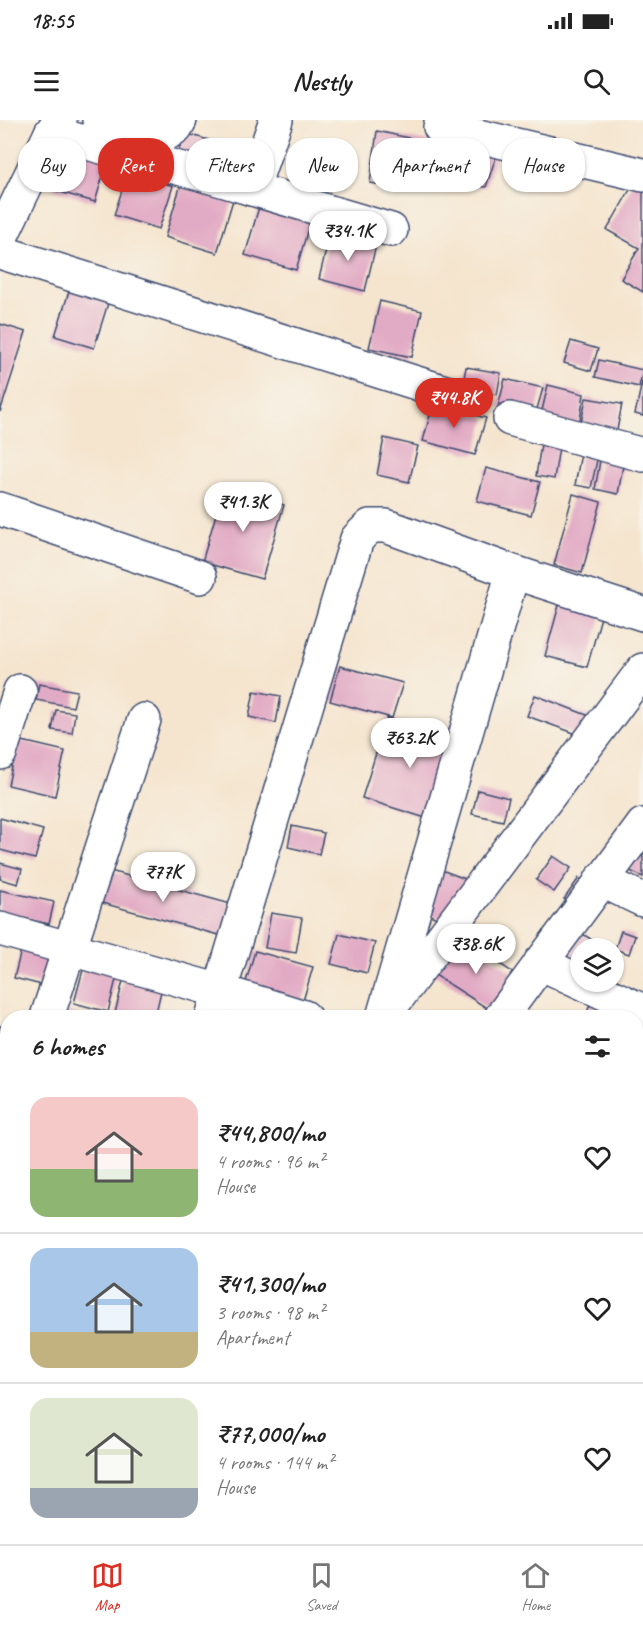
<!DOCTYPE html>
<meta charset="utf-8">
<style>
body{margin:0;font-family:Caveat,sans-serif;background:#f6f6f6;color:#222;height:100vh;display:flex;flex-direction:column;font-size:22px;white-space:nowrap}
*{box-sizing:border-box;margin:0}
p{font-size:20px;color:#767676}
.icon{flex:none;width:33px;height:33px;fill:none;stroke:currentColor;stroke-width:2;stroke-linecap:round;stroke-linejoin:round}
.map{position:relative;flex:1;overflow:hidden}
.panel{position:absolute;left:0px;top:890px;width:644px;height:536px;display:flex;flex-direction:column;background:#fff;border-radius:24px 24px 0 0;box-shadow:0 2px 4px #0004}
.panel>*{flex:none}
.banner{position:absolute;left:18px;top:18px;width:608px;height:54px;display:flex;gap:12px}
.tools{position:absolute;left:570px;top:818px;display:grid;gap:12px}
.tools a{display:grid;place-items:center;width:54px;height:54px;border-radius:50%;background:#fff;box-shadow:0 2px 4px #0004;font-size:30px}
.price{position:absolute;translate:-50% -51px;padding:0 14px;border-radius:21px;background:#fff;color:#222;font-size:20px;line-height:39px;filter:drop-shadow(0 2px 3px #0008)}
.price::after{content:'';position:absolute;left:50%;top:36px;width:18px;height:14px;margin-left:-9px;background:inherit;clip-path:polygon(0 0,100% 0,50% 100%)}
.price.on{background:#d93025;color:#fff}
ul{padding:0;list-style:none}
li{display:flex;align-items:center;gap:18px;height:150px;padding:0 30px}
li+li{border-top:2px solid #e0e0e0}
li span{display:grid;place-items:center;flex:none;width:168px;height:120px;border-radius:18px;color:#555}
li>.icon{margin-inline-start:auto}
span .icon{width:72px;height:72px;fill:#fffc;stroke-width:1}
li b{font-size:26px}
h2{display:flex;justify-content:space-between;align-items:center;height:72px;padding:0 30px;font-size:26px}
.tag{padding:0 21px;border-radius:24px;background:#fff;box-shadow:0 2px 4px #0004;font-size:21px;line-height:54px}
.tag.on{background:#d93025;color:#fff}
.status{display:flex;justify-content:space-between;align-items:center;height:42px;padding:0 30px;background:#fff;direction:ltr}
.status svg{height:16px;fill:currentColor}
header{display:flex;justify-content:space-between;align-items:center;height:78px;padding:0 30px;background:#fff;font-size:27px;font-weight:700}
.menu{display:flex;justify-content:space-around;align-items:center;height:84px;border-top:2px solid #e0e0e0;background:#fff;font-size:16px;color:#767676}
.menu a{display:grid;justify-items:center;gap:3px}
.menu .on{color:#d93025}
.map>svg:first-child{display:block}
</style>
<div class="status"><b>18:55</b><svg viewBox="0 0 49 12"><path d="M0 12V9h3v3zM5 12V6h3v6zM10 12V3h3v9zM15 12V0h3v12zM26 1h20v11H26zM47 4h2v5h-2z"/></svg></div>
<header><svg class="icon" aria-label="menu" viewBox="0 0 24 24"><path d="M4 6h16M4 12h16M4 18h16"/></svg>Nestly<svg class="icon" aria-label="search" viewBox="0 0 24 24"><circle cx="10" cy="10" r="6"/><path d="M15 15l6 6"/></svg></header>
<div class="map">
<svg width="643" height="1424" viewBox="0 0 643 1424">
<rect width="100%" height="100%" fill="#f7f3e8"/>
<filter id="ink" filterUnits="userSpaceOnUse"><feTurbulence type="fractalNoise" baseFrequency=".0167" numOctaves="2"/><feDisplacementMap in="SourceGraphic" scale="12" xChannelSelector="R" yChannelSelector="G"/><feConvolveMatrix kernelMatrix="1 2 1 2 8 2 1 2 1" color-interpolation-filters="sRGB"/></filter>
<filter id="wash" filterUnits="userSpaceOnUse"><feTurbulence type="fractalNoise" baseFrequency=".008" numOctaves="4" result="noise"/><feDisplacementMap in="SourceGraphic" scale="24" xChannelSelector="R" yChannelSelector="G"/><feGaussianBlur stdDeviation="1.35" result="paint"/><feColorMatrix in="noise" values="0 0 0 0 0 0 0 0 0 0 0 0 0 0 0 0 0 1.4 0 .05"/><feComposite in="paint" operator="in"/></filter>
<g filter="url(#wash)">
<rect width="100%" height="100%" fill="#f5e5cf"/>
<g id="blocks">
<g fill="#e2abc5">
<polygon points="377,11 496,37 486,67 398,56 396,67 370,63"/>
<polygon points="184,13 251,32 245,55 177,37"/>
<polygon points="66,27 108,39 95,82 53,70"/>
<polygon points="128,52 173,66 159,109 114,95"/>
<polygon points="636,59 643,63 643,172 621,159 639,128 607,110"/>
<polygon points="181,64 233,80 217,133 165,117"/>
<polygon points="259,87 310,102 296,150 245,135"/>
<polygon points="330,113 376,125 365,171 319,159"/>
<polygon points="70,168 109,180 94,228 55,216"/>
<polygon points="380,181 422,191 412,237 369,228"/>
<polygon points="0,204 26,212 0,292"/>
<polygon points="571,221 598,229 591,251 564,243"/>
<polygon points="599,240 643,250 639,267 595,257"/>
<polygon points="466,247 501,253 497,275 462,269"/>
<polygon points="505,259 543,268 535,296 498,287"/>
<polygon points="642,262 643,262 643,296 635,294"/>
<polygon points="548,265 584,274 579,305 540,299"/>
<polygon points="586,278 622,284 617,310 581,303"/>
<polygon points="433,284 486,298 475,335 423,321"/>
<polygon points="384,318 418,326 409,362 377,355"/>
<polygon points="542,318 560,321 554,359 536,356"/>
<polygon points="582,328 599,331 591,368 575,365"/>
<polygon points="601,335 624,340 618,374 595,369"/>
<polygon points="486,348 540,362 531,395 477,381"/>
<polygon points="224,367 284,385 262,459 202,442"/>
<polygon points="573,374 601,382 582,453 554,445"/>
<polygon points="561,478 603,490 587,547 545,536"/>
<polygon points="340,546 403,563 392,598 330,581"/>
<polygon points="39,564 77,571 73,587 36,580"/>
<polygon points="254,571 281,576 276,603 249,597"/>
<polygon points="535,575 592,597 585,617 527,596"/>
<polygon points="56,590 75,593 72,613 52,610"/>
<polygon points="387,598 457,619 432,700 362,678"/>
<polygon points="18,620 65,631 55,676 8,665"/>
<polygon points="478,670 509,678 503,701 472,694"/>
<polygon points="0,698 43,710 35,739 0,730"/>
<polygon points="292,706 324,713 319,734 288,727"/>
<polygon points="637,731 643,734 643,757 628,750"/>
<polygon points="553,736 571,748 554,772 536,760"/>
<polygon points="0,743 22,749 18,764 0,759"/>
<polygon points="431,746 468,760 443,801 428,794"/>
<polygon points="103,749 231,784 222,816 95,781"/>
<polygon points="579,758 593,768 578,788 564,779"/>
<polygon points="0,770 54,782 49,804 0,793"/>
<polygon points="271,793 302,798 296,833 265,828"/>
<polygon points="572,807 600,825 598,828 580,828 580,851 554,834"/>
<polygon points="621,811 635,816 629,834 615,829"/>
<polygon points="339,814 375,823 367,853 331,844"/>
<polygon points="457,816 520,857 496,894 432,853"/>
<polygon points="22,826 50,834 42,865 14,858"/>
<polygon points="255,831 313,847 303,881 245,865"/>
<polygon points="84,846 117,855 108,892 74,883"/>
<polygon points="124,857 162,867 155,897 114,897"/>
<polygon points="592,880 612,888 608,897 585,897"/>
<polygon points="66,891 84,896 84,897 64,897"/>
<polygon points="636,904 643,905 643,937 636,934"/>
<polygon points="0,906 8,908 8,945 0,943"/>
<polygon points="636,1199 643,1201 643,1232 636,1230"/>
<polygon points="636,1263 643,1264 643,1283 636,1281"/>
<polygon points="0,1301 8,1303 6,1341 0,1340"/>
<polygon points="395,1418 422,1418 420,1424 394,1424"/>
<polygon points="441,1418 475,1418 472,1424 453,1424 440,1420"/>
<polygon points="186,1419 207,1423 207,1424 185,1424"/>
</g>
</g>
</g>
<g filter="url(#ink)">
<use href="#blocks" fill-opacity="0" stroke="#3c4a6f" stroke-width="1.5"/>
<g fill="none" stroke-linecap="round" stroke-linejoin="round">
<defs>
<g id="minor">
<polyline points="99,0 166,14 176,7 180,0"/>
<polyline points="442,0 440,7 643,55"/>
<polyline points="51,13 222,60 391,110"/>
<polyline points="252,69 276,0"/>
<polyline points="0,119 51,13 60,0"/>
<polyline points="0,132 461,277"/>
<polyline points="510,299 643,335"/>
<polyline points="0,389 200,457"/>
<polyline points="0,633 20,571"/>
<polyline points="601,760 643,780"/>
<polyline points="0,809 220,871 304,897"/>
<polyline points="540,843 643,891"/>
<polyline points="395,881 643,550"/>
<polyline points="47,897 144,600"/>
<polyline points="212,897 357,419 370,406 386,406 513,452 643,494"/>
<polyline points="383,897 513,452"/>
<polyline points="501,897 643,705"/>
<polyline points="636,974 643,977"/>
<polyline points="0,1045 8,1021"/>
<polyline points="636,1399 643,1380"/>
<polyline points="314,1418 335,1424"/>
<polyline points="6,1424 11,1418"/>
<polyline points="120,1424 125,1418"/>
<polyline points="520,1424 523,1418"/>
</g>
</defs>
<use href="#minor" stroke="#3c4a6f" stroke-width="36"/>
<use href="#minor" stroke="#fff" stroke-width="33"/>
</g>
</g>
</svg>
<div class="tools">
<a><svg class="icon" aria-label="layers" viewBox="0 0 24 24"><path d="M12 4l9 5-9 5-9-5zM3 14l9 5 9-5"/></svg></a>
</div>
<b class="price" style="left:348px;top:142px">₹34.1K</b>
<b class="price on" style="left:454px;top:309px">₹44.8K</b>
<b class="price" style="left:243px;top:413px">₹41.3K</b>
<b class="price" style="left:410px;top:649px">₹63.2K</b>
<b class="price" style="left:163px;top:783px">₹77K</b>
<b class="price" style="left:476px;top:855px">₹38.6K</b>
<div class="banner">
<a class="tag">Buy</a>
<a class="tag on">Rent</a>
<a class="tag">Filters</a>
<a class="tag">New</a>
<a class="tag">Apartment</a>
<a class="tag">House</a>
</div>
<section class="panel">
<h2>6 homes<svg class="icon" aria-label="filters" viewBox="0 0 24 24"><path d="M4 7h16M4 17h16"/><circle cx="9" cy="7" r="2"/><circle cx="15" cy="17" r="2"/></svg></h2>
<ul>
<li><span style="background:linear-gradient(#f6c9c9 60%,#8fb573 0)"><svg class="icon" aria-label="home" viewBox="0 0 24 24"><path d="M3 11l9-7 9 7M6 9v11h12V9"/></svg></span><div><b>₹44,800/mo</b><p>4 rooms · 96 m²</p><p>House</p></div><svg class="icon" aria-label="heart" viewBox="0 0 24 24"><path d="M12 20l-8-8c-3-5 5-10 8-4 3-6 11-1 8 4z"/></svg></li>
<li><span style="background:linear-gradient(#a9c7e8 70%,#c2b280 0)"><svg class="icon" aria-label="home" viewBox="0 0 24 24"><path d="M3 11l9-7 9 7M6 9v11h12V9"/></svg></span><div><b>₹41,300/mo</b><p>3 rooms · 98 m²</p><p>Apartment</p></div><svg class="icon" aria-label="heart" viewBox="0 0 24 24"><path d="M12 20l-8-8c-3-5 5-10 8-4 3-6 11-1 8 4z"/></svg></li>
<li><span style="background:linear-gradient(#dfe7d0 75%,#9aa5b1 0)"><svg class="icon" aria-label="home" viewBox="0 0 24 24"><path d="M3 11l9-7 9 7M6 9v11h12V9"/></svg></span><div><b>₹77,000/mo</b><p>4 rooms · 144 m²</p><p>House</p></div><svg class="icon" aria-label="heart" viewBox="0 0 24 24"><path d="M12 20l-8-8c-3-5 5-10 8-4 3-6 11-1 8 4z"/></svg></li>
</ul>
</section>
</div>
<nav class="menu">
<a class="on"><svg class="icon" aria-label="map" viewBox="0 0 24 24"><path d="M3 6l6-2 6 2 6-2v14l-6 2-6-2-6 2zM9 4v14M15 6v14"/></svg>Map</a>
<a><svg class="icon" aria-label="saved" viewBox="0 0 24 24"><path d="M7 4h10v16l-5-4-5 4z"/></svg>Saved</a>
<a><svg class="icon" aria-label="home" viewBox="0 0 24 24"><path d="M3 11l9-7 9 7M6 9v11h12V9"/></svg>Home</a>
</nav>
